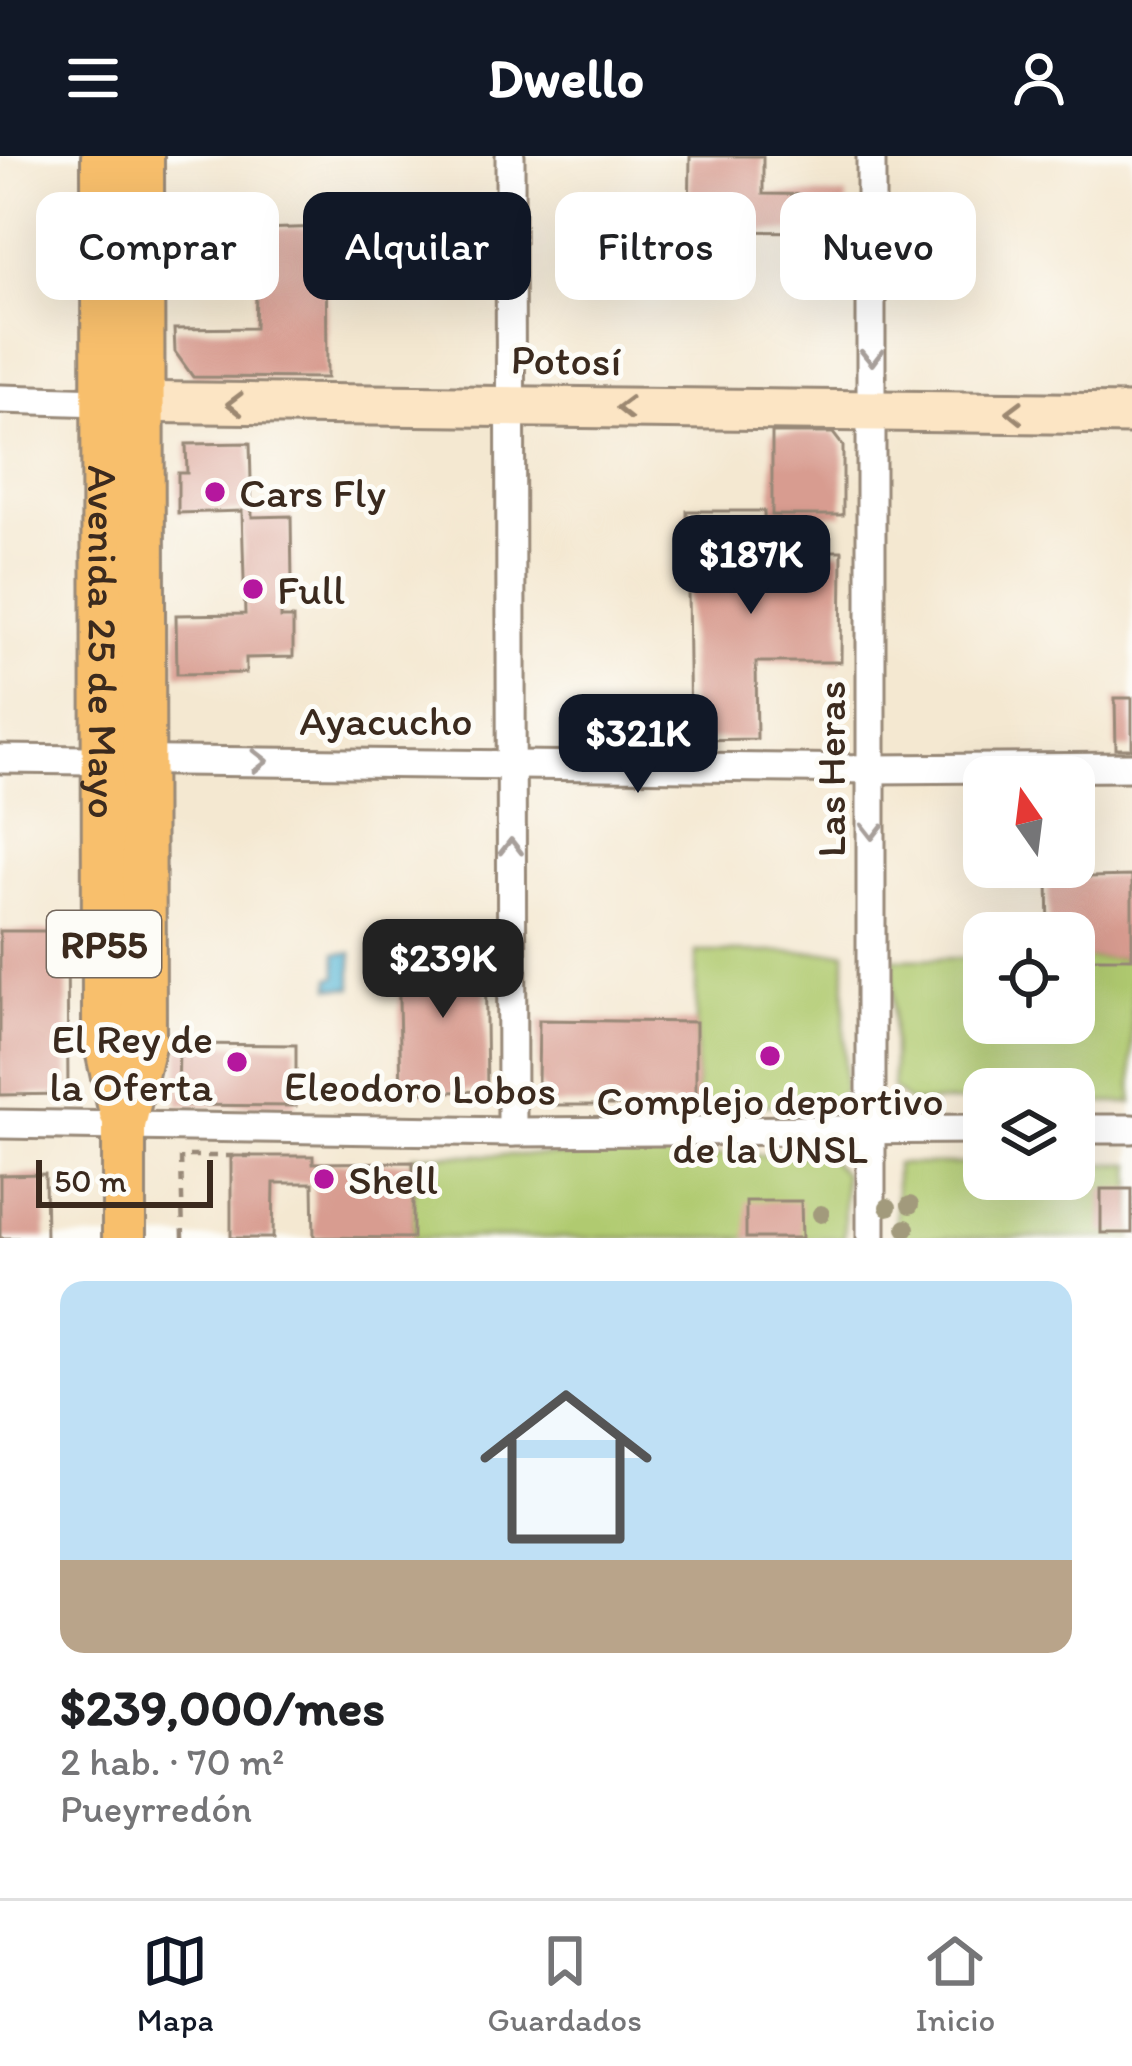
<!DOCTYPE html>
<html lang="es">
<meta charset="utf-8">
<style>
body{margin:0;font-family:Itim,sans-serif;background:#f6f6f6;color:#202124;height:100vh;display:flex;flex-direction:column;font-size:45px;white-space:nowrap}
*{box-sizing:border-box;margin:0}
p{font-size:39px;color:#757577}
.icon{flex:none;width:66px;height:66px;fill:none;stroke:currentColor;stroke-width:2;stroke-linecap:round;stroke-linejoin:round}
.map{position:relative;height:1082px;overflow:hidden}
.details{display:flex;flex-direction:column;background:#fff;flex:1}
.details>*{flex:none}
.guide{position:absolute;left:36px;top:36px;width:1062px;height:108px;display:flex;gap:24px}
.needle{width:78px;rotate:346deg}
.buttons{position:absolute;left:963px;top:600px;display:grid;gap:24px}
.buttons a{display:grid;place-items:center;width:132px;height:132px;border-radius:24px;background:#fff;box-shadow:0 12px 48px #0002;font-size:60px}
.scale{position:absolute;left:36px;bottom:30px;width:177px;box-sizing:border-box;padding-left:12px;border:6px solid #3b2a1e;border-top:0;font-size:33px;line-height:42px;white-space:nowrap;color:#3b2a1e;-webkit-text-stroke:9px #fdfcf7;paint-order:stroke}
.price{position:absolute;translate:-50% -102px;padding:0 27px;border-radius:24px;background:#111827;color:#fff;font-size:39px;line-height:78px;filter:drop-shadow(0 3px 6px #0008)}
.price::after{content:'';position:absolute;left:50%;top:72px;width:36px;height:27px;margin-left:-18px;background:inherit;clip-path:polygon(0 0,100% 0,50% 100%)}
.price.selected{background:#222;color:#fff}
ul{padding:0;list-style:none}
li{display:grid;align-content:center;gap:24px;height:636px;padding:0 60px}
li+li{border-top:3px solid #e0e0e0}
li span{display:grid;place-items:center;height:372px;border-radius:24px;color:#555}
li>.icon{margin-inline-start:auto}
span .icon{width:216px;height:216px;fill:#fffc;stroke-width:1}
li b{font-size:51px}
.chip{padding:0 42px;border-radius:24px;background:#fff;box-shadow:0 12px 48px #0002;font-size:42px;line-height:108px}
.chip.selected{background:#111827;color:#fff}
header{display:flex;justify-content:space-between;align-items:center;height:156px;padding:0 60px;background:#111827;color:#fff;font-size:54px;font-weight:700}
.tabs{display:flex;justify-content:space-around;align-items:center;height:168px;border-top:3px solid #e0e0e0;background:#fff;font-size:33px;color:#757577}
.tabs a{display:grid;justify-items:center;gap:6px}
.tabs .selected{color:#111827}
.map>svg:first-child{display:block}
</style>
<header><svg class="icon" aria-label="menu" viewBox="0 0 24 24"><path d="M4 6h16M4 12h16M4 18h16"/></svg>Dwello<svg class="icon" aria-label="person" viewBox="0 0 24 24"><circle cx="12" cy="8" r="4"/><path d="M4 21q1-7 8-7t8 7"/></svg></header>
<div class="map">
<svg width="1132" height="1082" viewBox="0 0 1132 1082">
<rect width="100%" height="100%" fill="#fdfcf7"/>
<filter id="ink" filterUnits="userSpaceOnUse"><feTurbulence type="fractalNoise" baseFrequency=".00833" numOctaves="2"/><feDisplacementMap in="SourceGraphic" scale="24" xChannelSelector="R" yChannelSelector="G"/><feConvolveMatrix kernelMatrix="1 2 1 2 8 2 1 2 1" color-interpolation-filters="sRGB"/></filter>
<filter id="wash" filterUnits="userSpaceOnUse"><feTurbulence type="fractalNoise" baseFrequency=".004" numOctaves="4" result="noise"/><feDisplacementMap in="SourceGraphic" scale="48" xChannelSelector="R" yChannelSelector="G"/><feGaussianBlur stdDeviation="2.7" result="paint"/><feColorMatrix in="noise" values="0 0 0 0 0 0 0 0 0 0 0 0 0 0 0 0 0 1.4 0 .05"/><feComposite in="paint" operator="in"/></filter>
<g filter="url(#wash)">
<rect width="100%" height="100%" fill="#f4e8d1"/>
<g fill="#b0ca70" stroke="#767a47" stroke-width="3">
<polygon points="696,796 845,796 844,935 829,949 696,949"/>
<polygon points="984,802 984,867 1074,867 1074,802 1132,802 1132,947 1074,947 1074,933 984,933 984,946 908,946 893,932 893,803"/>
<polygon points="413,999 826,999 844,1018 844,1082 413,1082"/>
<polygon points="896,1008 984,1008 984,1023 1074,1023 1074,1008 1132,1008 1132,1082 896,1082"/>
</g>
<polygon fill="#57b6d5" stroke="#49707a" stroke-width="3" points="336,797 352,797 352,832 331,831 331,821 337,820"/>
<g id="blocks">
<g fill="#d89c90">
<polygon points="690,0 763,0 763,38 847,39 847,76 689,75"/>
<polygon points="326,71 327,222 193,221 175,196 174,173 255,172 258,73"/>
<polygon points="772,277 833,277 843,290 843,359 772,359"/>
<polygon points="250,287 252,361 291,360 292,426 281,427 281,462 293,462 293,501 246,502 246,517 177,518 176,459 245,458 242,355 178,357 178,317 187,317 186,288"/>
<polygon points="687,355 764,355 765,395 842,395 841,506 756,506 757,583 690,584"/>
<polygon points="1115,542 1132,542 1132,593 1116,593"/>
<polygon points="1132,720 1132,802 1074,802 1074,777 1049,777 1048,722"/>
<polygon points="0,775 67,775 68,938 0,939"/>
<polygon points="485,793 487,935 401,937 398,795"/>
<polygon points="539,864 696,866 696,949 551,949 538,926"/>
<polygon points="179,888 296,889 296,950 178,949"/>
<polygon points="231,1000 313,1000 313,1007 413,1006 413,1082 314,1081 313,1027 274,1027 273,1082 231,1082"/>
<polygon points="45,1018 46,1082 0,1082 0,1019"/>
<rect x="1101" y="1033" width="31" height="44"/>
<polygon points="746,1045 801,1045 802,1082 746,1082"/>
</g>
</g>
</g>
<g filter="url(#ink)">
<use href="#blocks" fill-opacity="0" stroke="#988978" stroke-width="3"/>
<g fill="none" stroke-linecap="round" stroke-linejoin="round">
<defs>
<g id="street">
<polyline points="510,0 512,976"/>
<polyline points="871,0 871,1082"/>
<polyline points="0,243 103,246"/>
<polyline points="0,603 872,613 1132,611"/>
<polyline points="0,968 512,976 984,973"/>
<polyline points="1074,973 1132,973"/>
</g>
<polyline id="secondary" points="111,246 1132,258"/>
<g id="primary">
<path id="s1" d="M103 0 104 880 121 957"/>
<polyline points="124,1082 124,969 144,885 142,0"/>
</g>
</defs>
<use href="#street" stroke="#988978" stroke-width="33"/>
<use href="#secondary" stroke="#988978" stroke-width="45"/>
<use href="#primary" stroke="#988978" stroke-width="48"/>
<polyline stroke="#988978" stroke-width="4.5" stroke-dasharray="9 9" stroke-linecap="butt" points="183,1082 181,1000 255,1000"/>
<use href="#street" stroke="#fff" stroke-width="27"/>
<use href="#secondary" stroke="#fce5c4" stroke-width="39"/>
<use href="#primary" stroke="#f8bf6c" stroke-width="42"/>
</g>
<g fill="#a29a7c">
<circle cx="910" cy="1049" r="9"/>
<circle cx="888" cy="1051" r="9"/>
<circle cx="821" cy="1058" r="9"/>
<circle cx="906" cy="1072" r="9"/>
</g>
<defs><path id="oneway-chevron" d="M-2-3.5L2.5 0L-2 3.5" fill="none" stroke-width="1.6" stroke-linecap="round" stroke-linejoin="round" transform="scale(3)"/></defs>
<g stroke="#a79f9a">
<use href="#oneway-chevron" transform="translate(872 201) rotate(89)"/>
<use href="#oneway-chevron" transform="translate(260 605)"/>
<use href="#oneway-chevron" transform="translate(872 675) rotate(90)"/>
<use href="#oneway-chevron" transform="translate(511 691) rotate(-90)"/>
</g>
<g stroke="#9c8871">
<use href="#oneway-chevron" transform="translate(235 248) rotate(-179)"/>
<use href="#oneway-chevron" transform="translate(625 252) rotate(-179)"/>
<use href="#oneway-chevron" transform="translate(1015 256) rotate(-179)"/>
</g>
</g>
<g fill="#b5179e" stroke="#fdfcf7" stroke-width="4.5">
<circle cx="215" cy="336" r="12"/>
<circle cx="253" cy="433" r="12"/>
<circle cx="770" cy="900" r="12"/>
<circle cx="237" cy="906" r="12"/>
<circle cx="324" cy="1023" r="12"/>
</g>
<g text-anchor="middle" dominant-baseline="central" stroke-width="10" stroke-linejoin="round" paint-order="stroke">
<rect fill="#fdfcf7" stroke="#75695f" stroke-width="3" x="47" y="755" width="114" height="66" rx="9"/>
<g font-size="39" font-weight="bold" fill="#3b2a1e">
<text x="104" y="788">RP55</text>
</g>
<g font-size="42" fill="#3b2a1e" stroke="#fdfcf7">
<text transform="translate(566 204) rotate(1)">Potosí</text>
<text stroke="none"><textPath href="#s1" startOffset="486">Avenida 25 de Mayo</textPath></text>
<text x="386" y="564">Ayacucho</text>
<text transform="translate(830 613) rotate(-90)">Las Heras</text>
<text transform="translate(420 932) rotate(1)">Eleodoro Lobos</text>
</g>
<g font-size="42" fill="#3b2a1e" stroke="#fdfcf7" text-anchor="start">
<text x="239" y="336">Cars Fly</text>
<text x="277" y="433">Full</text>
<text x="213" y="882" text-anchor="end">El Rey de<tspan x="213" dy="48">la Oferta</tspan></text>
<text x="770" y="944" text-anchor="middle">Complejo deportivo<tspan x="770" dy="48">de la UNSL</tspan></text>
<text x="348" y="1023">Shell</text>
</g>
</g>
</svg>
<div class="buttons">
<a><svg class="needle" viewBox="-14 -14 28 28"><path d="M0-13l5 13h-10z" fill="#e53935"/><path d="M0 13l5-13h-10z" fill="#757577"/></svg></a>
<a><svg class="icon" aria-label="locate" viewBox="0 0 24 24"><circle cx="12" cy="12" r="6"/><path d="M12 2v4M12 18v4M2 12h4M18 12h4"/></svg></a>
<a><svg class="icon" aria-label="layers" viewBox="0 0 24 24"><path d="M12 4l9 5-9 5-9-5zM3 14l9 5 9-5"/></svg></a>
</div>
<div class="scale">50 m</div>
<b class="price" style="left:751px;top:461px">$187K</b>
<b class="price" style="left:638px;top:640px">$321K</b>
<b class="price selected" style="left:443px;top:865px">$239K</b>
<div class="guide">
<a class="chip">Comprar</a>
<a class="chip selected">Alquilar</a>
<a class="chip">Filtros</a>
<a class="chip">Nuevo</a>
</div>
</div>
<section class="details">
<ul>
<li><span style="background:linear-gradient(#bfe0f5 75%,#b9a48a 0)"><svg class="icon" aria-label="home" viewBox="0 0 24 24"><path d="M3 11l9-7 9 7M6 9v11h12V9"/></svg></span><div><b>$239,000/mes</b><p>2 hab. · 70 m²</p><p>Pueyrredón</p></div></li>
</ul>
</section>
<nav class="tabs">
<a class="selected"><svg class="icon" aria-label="map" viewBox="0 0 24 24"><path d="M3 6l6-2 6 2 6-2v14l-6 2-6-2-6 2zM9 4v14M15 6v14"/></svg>Mapa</a>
<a><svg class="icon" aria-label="saved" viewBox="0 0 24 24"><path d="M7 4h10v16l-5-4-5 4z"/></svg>Guardados</a>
<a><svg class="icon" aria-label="home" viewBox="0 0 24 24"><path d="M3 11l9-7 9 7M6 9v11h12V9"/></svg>Inicio</a>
</nav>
